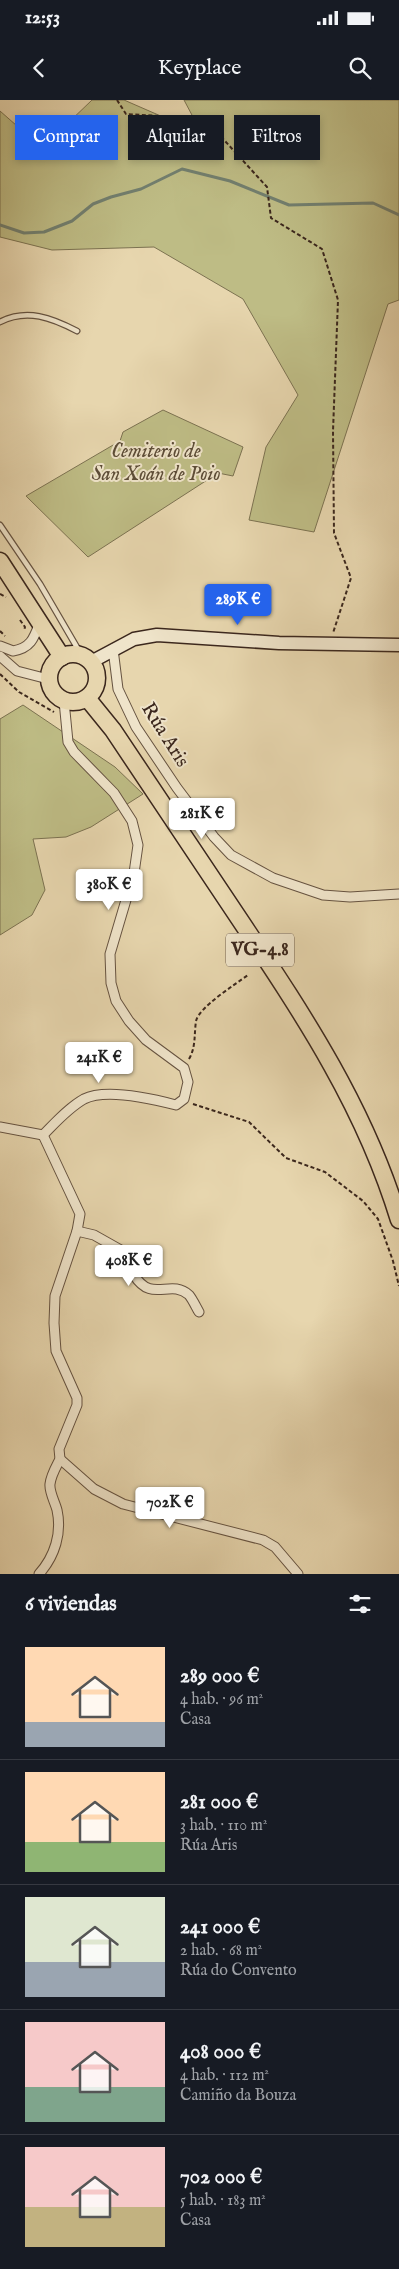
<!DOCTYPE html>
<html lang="es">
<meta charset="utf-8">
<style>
body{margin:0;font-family:"IM FELL English",serif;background:#242831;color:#f1f3f6;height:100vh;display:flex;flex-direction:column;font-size:19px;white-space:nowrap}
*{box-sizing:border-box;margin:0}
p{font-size:16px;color:#9ea1a6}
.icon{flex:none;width:28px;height:28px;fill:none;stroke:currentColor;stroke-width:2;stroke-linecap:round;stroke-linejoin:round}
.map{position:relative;height:1474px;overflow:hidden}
.drawer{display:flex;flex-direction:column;background:#171b24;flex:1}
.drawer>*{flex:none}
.guide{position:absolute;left:15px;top:15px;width:370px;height:45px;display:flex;gap:10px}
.price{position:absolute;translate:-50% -42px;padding:0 11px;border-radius:5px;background:#fff;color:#222;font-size:16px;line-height:32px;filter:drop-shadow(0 1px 2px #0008)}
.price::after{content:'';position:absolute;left:50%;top:30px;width:15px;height:11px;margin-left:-8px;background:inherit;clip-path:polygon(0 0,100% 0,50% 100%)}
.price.on{background:#2563eb;color:#fff}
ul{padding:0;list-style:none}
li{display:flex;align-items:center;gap:15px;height:125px;padding:0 25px}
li+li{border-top:1px solid #363941}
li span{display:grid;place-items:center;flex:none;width:140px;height:100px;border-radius:0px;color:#555}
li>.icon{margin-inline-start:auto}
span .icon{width:60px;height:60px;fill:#fffc;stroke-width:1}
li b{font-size:21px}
h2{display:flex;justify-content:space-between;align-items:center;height:60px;padding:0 25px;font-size:21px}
.chip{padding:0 18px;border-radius:0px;background:#171b24;box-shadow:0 2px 8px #0003;font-size:18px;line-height:45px}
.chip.on{background:#2563eb;color:#fff}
.status{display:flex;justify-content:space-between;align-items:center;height:35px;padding:0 25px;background:#171b24;direction:ltr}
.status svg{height:14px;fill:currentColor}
header{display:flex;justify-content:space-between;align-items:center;height:65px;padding:0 25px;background:#171b24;font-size:22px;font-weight:600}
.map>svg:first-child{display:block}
</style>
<div class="status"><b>12:53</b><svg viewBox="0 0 49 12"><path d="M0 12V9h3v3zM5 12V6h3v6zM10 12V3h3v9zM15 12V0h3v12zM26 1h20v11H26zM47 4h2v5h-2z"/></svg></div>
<header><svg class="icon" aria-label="back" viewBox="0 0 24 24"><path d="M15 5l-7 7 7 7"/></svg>Keyplace<svg class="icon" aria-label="search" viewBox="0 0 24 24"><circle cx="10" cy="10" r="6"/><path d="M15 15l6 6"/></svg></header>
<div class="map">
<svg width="399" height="1474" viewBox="0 0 399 1474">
<rect width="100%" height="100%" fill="#e7d6ae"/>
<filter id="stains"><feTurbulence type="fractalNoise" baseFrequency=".004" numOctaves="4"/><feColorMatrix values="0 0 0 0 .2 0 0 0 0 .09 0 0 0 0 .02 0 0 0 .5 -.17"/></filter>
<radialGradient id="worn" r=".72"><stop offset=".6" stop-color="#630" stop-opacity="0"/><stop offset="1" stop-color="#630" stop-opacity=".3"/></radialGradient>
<g fill="#bebc85" stroke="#7c7251">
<polygon points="92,0 124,0 202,34 184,0 399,0 399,200 388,204 314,432 249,420 266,347 298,295 243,199 154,147 52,150 0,137 0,11 42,48"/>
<polygon points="163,310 243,347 233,376 218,373 88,457 26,396 120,341 123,332"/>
<polygon points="23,605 115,667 143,694 91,727 66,737 33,739 45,790 32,815 0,835 0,619"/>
</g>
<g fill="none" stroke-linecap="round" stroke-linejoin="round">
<polyline stroke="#727f6f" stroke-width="3" points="0,125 24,133 44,132 72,121 93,104 111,97 141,89 182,69 230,81 289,105 373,103 399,115"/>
<defs>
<g id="lane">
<path d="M0 222C27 208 52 218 77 231"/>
<polyline points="0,425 40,484 82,556"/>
</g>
<g id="street">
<path d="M0 546 13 551C31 548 34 538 40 522"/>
<polyline points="113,549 118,589 136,627 177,688 214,737 231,755 273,778 323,795 350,797 399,794"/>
<polyline points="0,556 17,571 48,579"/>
<polyline points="0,1027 43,1035"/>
<path d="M43 1035C55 1023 68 1008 84 999 106 988 153 999 176 1005L184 999 188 982 184 968 146 940 129 921 116 901 111 883 110 854 134 773 138 745 132 721 114 693 74 652 68 642 64 601"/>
<path d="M77 1131 94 1135 126 1153C129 1160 130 1169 134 1175 152 1204 170 1178 189 1195 193 1200 196 1207 199 1212"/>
<polyline points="60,1359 94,1389 123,1404 263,1440 275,1447 298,1474"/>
<path d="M39 1474C55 1456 62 1433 57 1410 55 1402 49 1392 50 1384 51 1375 56 1367 60 1359L59 1349 77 1305V1298L56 1251 54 1223 55 1196 77 1131 80 1114 43 1035"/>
</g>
<polyline id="secondary" points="91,562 134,539 157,535 279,543 399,545"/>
<g id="highway">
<polyline points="0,461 62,557"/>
<circle cx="73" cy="578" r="24"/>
<path d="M87 598 113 630C156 694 199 758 242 823 306 919 365 1008 399 1120"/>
</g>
</defs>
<use href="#lane" stroke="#665341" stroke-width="7"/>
<use href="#street" stroke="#665341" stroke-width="11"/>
<use href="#secondary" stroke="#3b271d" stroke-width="15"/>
<use href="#highway" stroke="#3b271d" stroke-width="19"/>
<g stroke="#3b271d" stroke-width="2" stroke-dasharray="4 2.5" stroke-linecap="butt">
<polyline points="117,0 126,14 176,17 214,29 267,87 271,118 322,149 338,200 333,331 334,433 351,478 333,533"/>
<polyline points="0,494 6,497"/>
<polyline points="20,520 25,527 24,531"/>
<polyline points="0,531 5,536"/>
<polyline points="0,574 19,592 54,612"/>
<path d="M189 959C196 947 194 935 196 921 199 907 236 884 248 875"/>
<polyline points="193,1004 249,1022 286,1058 325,1072 363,1101 378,1119 393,1161 399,1186"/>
</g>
<use href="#lane" stroke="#efe4ca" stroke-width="4.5"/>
<use href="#street" stroke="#efe4ca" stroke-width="9"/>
<use href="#secondary" stroke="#efe4ca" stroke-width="12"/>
<use href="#highway" stroke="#e7d6ae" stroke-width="16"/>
</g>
<g text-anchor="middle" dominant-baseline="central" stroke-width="4" stroke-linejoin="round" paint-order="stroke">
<rect fill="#efe4ca" stroke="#716051" stroke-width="1" x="226" y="833.5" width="68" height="33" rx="4"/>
<g font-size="19" font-weight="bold" fill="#3b271d">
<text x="260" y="850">VG-4.8</text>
</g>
<g font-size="20" font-style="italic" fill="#5c4c37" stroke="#efe4ca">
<text x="156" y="351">Cemiterio de<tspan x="156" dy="23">San Xoán de Poio</tspan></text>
</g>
<g font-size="20" fill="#3b271d" stroke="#efe4ca">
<text transform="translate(165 635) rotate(58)">Rúa Aris</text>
</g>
</g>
<rect width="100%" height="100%" filter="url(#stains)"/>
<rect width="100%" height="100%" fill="url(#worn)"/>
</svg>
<b class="price on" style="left:238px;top:526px">289K €</b>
<b class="price" style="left:202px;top:740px">281K €</b>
<b class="price" style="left:109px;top:811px">380K €</b>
<b class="price" style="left:99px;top:984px">241K €</b>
<b class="price" style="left:129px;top:1187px">408K €</b>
<b class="price" style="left:170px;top:1429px">702K €</b>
<div class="guide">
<a class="chip on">Comprar</a>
<a class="chip">Alquilar</a>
<a class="chip">Filtros</a>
</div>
</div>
<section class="drawer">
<h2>6 viviendas<svg class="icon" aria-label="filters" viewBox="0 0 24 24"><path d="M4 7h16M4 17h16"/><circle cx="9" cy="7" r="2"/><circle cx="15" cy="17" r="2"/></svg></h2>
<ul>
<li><span style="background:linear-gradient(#ffd9b3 75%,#9aa5b1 0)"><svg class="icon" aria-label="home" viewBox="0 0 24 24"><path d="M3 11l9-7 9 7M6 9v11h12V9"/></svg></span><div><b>289 000 €</b><p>4 hab. · 96 m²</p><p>Casa</p></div></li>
<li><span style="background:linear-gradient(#ffd9b3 70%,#8fb573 0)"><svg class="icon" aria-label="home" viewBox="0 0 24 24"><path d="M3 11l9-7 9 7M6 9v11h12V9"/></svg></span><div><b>281 000 €</b><p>3 hab. · 110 m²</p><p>Rúa Aris</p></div></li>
<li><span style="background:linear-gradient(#dfe7d0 65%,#9aa5b1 0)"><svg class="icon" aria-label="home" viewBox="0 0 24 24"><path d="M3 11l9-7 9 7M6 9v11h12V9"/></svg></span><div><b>241 000 €</b><p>2 hab. · 68 m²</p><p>Rúa do Convento</p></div></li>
<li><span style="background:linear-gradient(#f6c9c9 65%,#7fa58c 0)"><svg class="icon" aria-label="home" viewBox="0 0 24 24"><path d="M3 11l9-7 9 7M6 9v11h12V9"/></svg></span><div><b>408 000 €</b><p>4 hab. · 112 m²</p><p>Camiño da Bouza</p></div></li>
<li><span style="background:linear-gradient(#f6c9c9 60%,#c2b280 0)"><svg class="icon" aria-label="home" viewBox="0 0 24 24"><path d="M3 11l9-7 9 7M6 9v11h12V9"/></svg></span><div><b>702 000 €</b><p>5 hab. · 183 m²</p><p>Casa</p></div></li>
</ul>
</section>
